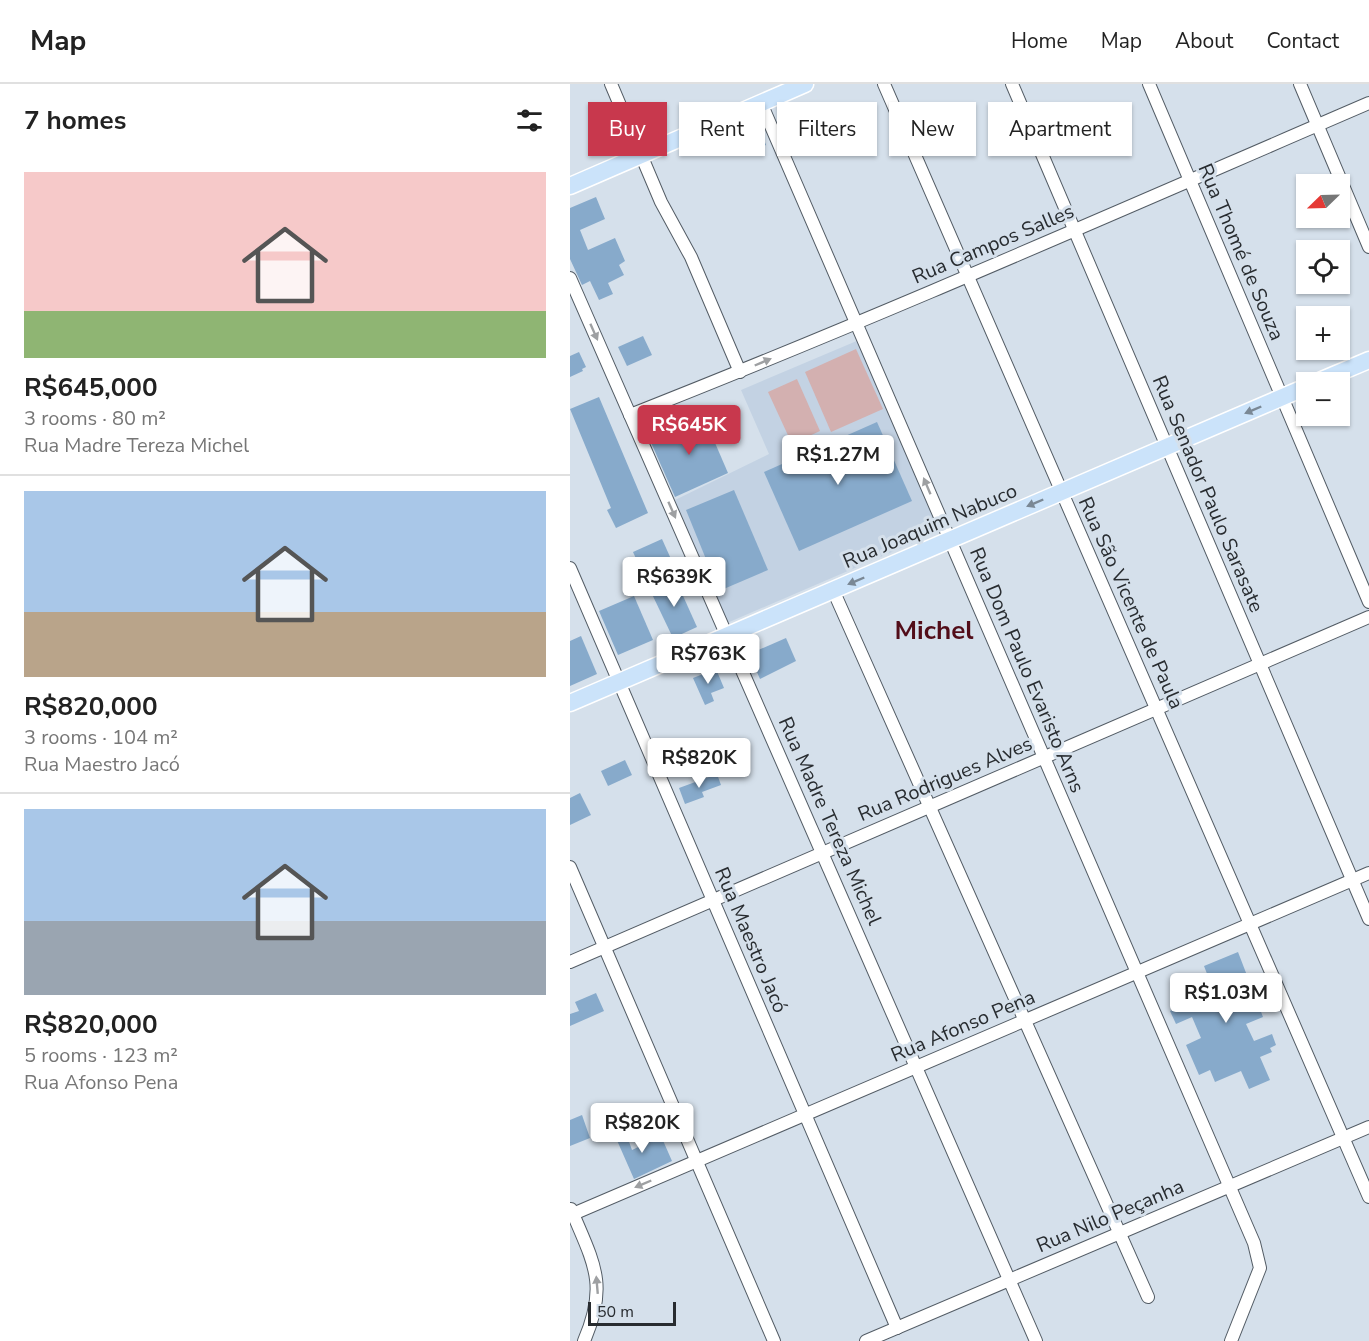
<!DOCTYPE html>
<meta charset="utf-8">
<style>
body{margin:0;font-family:"Nunito Sans",sans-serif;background:#f2f2f2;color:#222;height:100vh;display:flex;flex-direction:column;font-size:22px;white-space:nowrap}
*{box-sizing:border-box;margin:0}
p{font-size:20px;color:#767676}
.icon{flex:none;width:33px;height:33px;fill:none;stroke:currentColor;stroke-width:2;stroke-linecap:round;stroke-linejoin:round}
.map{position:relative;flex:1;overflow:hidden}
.side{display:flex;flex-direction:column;background:#fff;width:570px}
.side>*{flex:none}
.hud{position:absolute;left:18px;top:18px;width:570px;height:54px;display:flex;gap:12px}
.needle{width:39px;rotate:247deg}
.fabs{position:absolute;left:726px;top:90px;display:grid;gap:12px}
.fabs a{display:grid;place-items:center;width:54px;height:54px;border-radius:0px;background:#fff;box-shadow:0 2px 4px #0004;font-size:30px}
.scale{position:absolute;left:18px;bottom:15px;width:88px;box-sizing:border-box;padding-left:6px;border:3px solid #282c30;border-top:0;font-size:16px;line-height:21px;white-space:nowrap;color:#282c30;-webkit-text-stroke:4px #d5e0eb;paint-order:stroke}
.price{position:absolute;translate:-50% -51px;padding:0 14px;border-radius:6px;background:#fff;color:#222;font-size:20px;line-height:39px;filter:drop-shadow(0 2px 3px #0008)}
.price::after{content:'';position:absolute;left:50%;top:36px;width:18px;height:14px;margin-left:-9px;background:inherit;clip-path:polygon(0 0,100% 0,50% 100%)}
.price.on{background:#c8384d;color:#fff}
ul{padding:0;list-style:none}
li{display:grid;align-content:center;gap:12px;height:318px;padding:0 24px}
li+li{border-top:2px solid #e0e0e0}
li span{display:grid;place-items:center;height:186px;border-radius:0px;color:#555}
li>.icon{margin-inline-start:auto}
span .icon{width:108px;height:108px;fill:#fffc;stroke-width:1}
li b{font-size:26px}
h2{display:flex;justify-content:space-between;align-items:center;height:72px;padding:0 24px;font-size:26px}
.tag{padding:0 21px;border-radius:0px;background:#fff;box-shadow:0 2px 4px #0004;font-size:21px;line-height:54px}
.tag.on{background:#c8384d;color:#fff}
header{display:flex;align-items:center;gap:36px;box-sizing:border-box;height:84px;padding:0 30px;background:#fff;border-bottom:2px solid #e0e0e0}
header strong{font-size:28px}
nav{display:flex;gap:33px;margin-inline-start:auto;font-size:21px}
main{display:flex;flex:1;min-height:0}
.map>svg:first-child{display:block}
</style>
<header>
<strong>Map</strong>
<nav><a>Home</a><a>Map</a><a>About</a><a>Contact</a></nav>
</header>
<main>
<section class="side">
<h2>7 homes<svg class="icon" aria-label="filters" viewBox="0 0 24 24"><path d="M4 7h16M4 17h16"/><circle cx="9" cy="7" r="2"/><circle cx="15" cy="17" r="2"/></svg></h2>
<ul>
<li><span style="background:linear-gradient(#f6c9c9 75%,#8fb573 0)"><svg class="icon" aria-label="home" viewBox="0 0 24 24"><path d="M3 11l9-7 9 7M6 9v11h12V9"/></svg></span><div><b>R$645,000</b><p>3 rooms · 80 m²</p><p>Rua Madre Tereza Michel</p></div></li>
<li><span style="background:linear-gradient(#a9c7e8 65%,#b9a48a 0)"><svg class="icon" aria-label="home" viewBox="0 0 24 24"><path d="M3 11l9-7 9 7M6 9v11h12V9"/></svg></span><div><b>R$820,000</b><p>3 rooms · 104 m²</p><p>Rua Maestro Jacó</p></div></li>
<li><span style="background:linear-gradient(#a9c7e8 60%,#9aa5b1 0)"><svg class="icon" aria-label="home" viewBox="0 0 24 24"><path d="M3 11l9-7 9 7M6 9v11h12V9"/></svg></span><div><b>R$820,000</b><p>5 rooms · 123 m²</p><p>Rua Afonso Pena</p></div></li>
</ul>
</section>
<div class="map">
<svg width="799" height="1257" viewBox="0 0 799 1257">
<rect width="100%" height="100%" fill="#d5e0eb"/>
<polygon fill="#c3d2e3" points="289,256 373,446 157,539 105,416 199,370 171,306"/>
<g fill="#d3b0b0">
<polygon points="286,265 313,325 261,348 235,288"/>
<polygon points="227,295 250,347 222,360 198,308"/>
</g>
<g fill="#87aacb">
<polygon points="187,37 196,61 179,68 170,44"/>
<polygon points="26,113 35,135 10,146 18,166 45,154 55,177 49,181 54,191 38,199 43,210 29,216 20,197 12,201 0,175 0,124"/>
<polygon points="73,252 82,271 57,282 48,263"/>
<polygon points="9,268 16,283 12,285 13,287 0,293 0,272"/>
<polygon points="29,313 78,429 46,444 37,426 41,424 0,325"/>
<polygon points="133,331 158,389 105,413 79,354"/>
<polygon points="307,338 342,417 229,467 194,388"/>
<polygon points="164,406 198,486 149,507 116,426"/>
<polygon points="92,455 101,475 72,488 63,468"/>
<polygon points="105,494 127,543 103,554 80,506"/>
<polygon points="64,512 83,556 48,571 29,527"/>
<polygon points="11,552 27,590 0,602 0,557"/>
<polygon points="216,554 226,577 190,595 179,570"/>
<polygon points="146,585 154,604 141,609 144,617 135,621 123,594"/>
<polygon points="55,676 62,691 38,702 31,687"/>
<polygon points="147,690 151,701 132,708 134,713 115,720 109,704"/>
<polygon points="10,709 21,731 0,741 0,714"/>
<polygon points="668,868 693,933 676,940 684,957 702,950 706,961 700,964 702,968 690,973 700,996 679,1005 671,987 645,998 640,986 629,991 616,961 631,954 622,933 606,940 600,927 616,920 613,913 641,900 634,882"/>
<polygon points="26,909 34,927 0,942 0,930 9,927 5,918"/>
<polygon points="12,1031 20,1054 0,1062 0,1036"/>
<polygon points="53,1041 62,1066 91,1052 102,1077 64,1095 42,1045"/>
</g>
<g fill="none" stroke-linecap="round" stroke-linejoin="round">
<defs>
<g id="minor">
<polyline points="41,0 91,118 121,173 170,288"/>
<polyline points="314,0 799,1113"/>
<polyline points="442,0 799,835"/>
<polyline points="579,0 799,518"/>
<polyline points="730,0 799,163"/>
<polyline points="191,19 684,1159 690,1184 661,1257"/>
<polyline points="0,194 466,1257"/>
<path d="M60 331C309 233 553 125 799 19"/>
<polyline points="0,484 327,1244"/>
<polyline points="263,506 578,1213"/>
<polyline points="0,783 204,1257"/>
<polyline points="0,878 799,533"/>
<path d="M1 1125C23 1178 39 1200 14 1257"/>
<polyline points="3,1130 799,789"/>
<polyline points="296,1257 799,1043"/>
</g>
<g id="major">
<polyline points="0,102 235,0"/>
<polyline points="747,298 799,276"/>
<polyline points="0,619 736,303"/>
</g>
</defs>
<use href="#minor" stroke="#535c65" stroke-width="14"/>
<use href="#major" stroke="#fff" stroke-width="19"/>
<use href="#minor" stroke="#fff" stroke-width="12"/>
<use href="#major" stroke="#cbe3fa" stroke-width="16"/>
</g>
<defs><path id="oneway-solid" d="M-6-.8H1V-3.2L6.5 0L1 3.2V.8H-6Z" transform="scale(1.5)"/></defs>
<g fill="#9ea0a2">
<use href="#oneway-solid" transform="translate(24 248) rotate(66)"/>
<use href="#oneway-solid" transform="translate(193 278) rotate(-23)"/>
<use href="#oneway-solid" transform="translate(357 402) rotate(-113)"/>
<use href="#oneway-solid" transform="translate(102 426) rotate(66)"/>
<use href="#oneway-solid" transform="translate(73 1100) rotate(157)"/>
<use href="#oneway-solid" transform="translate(27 1201) rotate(-95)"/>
</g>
<g fill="#7a8895">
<use href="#oneway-solid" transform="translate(683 326) rotate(157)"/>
<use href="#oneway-solid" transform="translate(465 419) rotate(157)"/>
<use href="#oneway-solid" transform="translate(286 497) rotate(157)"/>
</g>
<g text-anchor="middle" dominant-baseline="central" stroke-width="6" stroke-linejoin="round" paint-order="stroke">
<g font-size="20" fill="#282c30" stroke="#d5e0eb">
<text transform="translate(423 160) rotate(-23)">Rua Campos Salles</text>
<text transform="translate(671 168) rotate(67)">Rua Thomé de Souza</text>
<text transform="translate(638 410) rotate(67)">Rua Senador Paulo Sarasate</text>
<text transform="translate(360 442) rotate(-23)">Rua Joaquim Nabuco</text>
<text transform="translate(561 519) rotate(66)">Rua São Vicente de Paula</text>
<text transform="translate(457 586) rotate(67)">Rua Dom Paulo Evaristo Arns</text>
<text transform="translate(375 695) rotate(-23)">Rua Rodrigues Alves</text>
<text transform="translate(260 737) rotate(66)">Rua Madre Tereza Michel</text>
<text transform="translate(181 856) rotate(67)">Rua Maestro Jacó</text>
<text transform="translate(393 942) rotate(-23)">Rua Afonso Pena</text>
<text transform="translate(540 1132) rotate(-23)">Rua Nilo Peçanha</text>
</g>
<g font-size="26" font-weight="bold" fill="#520d19" stroke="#d5e0eb">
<text x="364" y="546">Michel</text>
</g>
</g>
</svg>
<div class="fabs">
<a><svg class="needle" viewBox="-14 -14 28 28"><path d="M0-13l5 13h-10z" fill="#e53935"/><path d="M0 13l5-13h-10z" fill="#767676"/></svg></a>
<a><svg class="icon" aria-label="locate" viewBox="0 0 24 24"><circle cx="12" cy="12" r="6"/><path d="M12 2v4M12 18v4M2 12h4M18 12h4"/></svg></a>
<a>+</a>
<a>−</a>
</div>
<div class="scale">50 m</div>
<b class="price on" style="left:119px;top:372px">R$645K</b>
<b class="price" style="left:268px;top:402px">R$1.27M</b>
<b class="price" style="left:104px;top:524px">R$639K</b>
<b class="price" style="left:138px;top:601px">R$763K</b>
<b class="price" style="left:129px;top:705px">R$820K</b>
<b class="price" style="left:656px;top:940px">R$1.03M</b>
<b class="price" style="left:72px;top:1070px">R$820K</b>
<div class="hud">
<a class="tag on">Buy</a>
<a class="tag">Rent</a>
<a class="tag">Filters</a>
<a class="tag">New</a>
<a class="tag">Apartment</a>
</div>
</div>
</main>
